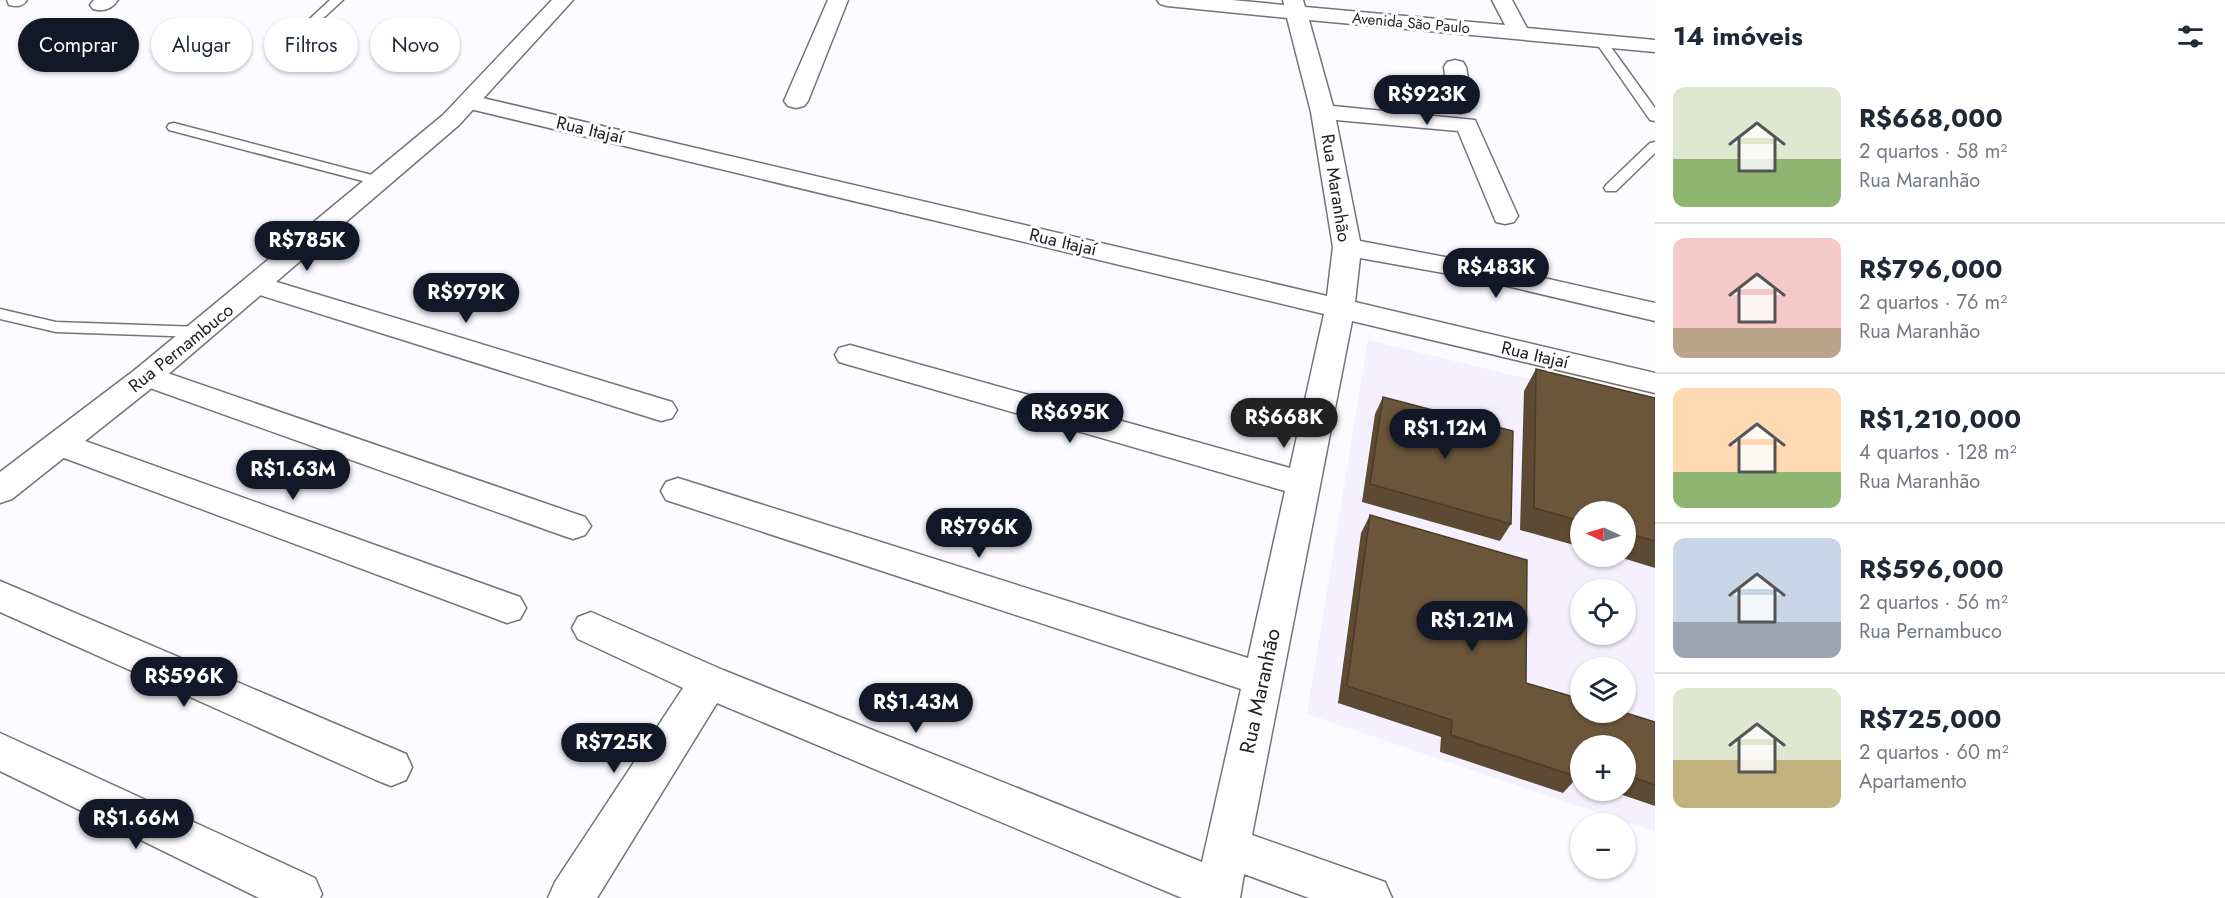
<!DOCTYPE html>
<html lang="pt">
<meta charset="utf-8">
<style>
body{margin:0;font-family:Jost,sans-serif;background:#f2f2f3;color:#1f2937;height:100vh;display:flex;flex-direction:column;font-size:22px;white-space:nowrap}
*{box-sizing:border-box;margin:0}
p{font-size:20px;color:#747a83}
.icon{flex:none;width:33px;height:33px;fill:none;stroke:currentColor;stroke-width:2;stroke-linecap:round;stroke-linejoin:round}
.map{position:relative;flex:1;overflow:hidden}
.panel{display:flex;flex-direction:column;background:#fff;width:570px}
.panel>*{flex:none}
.top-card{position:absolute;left:18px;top:18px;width:570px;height:54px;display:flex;gap:12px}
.needle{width:39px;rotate:274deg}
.tools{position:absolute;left:1570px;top:501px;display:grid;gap:12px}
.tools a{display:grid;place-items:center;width:66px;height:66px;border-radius:50%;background:#fff;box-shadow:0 2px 4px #0004;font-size:30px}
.price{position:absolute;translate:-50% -51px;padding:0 14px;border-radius:21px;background:#111827;color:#fff;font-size:20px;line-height:39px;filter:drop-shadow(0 2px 3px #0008)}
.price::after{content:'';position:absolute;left:50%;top:36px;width:18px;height:14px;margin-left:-9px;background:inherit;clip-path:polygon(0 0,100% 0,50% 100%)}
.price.current{background:#222;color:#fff}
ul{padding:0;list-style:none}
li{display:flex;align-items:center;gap:18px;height:150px;padding:0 18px}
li+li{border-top:2px solid #e0e1e3}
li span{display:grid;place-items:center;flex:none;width:168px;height:120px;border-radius:12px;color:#555}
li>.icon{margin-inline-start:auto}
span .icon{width:72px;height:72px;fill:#fffc;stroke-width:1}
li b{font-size:26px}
h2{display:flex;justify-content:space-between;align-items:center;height:72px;padding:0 18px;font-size:26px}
.chip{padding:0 21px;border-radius:27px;background:#fff;box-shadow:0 2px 4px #0004;font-size:21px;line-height:54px}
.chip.current{background:#111827;color:#fff}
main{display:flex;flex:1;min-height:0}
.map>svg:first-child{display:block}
</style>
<main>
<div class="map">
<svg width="1655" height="898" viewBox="0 0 1655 898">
<rect width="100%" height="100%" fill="#fcfbff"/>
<path fill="#f5f0fd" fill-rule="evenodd" d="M1368 340 1655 410V832L1307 714ZM1581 512H1626V556H1581ZM1581 590H1626V634H1581ZM1581 668H1626V712H1581ZM1581 746H1626V790H1581Z"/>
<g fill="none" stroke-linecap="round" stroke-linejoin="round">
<defs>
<g id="service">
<polygon points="330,0 343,0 293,46 285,46 285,42"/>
<polygon points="1601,37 1605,39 1655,108 1655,121 1650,120 1595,41"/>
<polygon points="174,123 383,178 385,181 378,185 169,130 167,127 169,124"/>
<polygon points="1655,142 1655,153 1616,191 1606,191 1604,188 1606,185 1650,143"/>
<polygon points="0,309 56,322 200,327 206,328 208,332 206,336 200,337 56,332 0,319"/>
</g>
<g id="minor">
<path d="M7 0H27C22 7 17 7 9 5Z"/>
<path d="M118 0C112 9 103 12 93 9L90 5 94 0Z"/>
<polygon points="828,0 848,0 808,101 804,106 796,108 788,106 784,101"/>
<polygon points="1157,0 1232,0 1284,5 1283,0 1303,0 1305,7 1505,25 1492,0 1512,0 1527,28 1655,40 1655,52 1309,20 1333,106 1475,120 1518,216 1514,222 1505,224 1496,222 1458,131 1336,120 1360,241 1477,263 1655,303 1655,321 1477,279 1360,258 1355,302 1655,373 1655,393 1352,321 1252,835 1385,882 1392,898 1309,898 1244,874 1240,898 1182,898 717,703 597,898 548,898 555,882 683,688 578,639 572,628 578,617 591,612 723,670 1202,862 1241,689 666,500 661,491 666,482 678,478 1248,658 1285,491 839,362 835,355 839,348 850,345 1290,468 1324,314 470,109 462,107 458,102 462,97 470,95 1327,296 1333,247 1311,112 1287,18 1167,6 1160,4"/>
<polygon points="1455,60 1463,62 1466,67 1473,106 1469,111 1461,113 1414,110 1410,105 1414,100 1448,99 1444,67 1447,62"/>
<polygon points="257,276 672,402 677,410 672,418 661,421 247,291 243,285 247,279"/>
<polygon points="147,366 585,517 591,526 585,535 573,539 561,535 136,383 132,376 136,369"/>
<polygon points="60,432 520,597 526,608 520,619 507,623 48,452 44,444 48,436"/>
<polygon points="0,581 406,754 412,767 406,780 391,786 376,780 0,612"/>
<polygon points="0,733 315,878 322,894 320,898 259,898 0,771"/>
</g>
<polygon id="tertiary" points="552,0 573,0 459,125 158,383 12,499 0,503 0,472 136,369 443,115"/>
</defs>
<use href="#service" stroke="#747377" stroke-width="3"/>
<use href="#minor" stroke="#747377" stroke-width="3"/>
<use href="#tertiary" stroke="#747377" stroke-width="3"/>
<use href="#service" fill="#fff" fill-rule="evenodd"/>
<use href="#minor" fill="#fff" fill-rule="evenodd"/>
<use href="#tertiary" fill="#fff" fill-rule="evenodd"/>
</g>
<g fill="#5c4a33">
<polygon points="1536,369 1655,398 1655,568 1616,556 1626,556 1626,512 1581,512 1581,547 1520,530 1524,391"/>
<polygon points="1383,397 1511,524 1500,541 1362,502 1375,414"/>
<polygon points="1370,515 1526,683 1655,722 1655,806 1608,790 1626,790 1626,746 1581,746 1581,782 1575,780 1563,793 1440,752 1441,737 1338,703 1361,533"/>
</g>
<g fill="#6b563b" stroke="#4b3c29" stroke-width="1.5">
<polygon points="1536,369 1655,398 1655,541 1626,533 1626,512 1581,512 1581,521 1534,508"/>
<polygon points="1383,397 1513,431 1511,524 1370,484"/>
<polygon points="1370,515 1527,560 1526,683 1581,699 1581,712 1623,712 1655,722 1655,785 1626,775 1626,746 1581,746 1581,761 1577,759 1578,777 1451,735 1452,720 1347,686"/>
</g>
<g text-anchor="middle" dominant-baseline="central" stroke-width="6" stroke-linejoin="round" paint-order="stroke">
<g font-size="15" fill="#222123" stroke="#fff">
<text transform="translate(1411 23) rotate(5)">Avenida São Paulo</text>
</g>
<g font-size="18" fill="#222123" stroke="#fff">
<text transform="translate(590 130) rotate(13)">Rua Itajaí</text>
<text transform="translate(1336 188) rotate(81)">Rua Maranhão</text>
<text transform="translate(1063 242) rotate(13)">Rua Itajaí</text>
<text transform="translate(181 348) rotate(-39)">Rua Pernambuco</text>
<text transform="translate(1535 355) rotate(13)">Rua Itajaí</text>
</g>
<g font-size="21" fill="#222123" stroke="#fff">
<text transform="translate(1260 691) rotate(-78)">Rua Maranhão</text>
</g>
</g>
</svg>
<div class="tools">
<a><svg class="needle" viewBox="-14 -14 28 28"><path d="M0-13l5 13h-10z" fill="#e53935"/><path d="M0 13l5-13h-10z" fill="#747a83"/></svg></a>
<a><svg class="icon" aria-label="locate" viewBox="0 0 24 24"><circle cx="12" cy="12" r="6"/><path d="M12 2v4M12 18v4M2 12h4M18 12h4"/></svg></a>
<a><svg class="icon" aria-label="layers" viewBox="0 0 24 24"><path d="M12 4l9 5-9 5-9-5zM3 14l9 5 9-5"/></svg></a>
<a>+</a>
<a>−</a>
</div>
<b class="price" style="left:1427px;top:126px">R$923K</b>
<b class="price" style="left:307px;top:272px">R$785K</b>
<b class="price" style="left:1496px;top:299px">R$483K</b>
<b class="price" style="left:466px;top:324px">R$979K</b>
<b class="price" style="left:1070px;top:444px">R$695K</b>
<b class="price current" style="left:1284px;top:449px">R$668K</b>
<b class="price" style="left:1445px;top:460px">R$1.12M</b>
<b class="price" style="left:293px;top:501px">R$1.63M</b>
<b class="price" style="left:979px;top:559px">R$796K</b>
<b class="price" style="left:1472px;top:652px">R$1.21M</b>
<b class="price" style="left:184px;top:708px">R$596K</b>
<b class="price" style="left:916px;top:734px">R$1.43M</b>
<b class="price" style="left:614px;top:774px">R$725K</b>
<b class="price" style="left:136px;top:850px">R$1.66M</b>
<div class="top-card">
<a class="chip current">Comprar</a>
<a class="chip">Alugar</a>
<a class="chip">Filtros</a>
<a class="chip">Novo</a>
</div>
</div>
<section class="panel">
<h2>14 imóveis<svg class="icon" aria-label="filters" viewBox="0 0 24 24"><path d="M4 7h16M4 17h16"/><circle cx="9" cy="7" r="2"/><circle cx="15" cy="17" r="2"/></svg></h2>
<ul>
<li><span style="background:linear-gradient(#dfe7d0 60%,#8fb573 0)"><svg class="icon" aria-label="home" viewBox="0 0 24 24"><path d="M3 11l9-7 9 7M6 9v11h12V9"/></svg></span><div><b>R$668,000</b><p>2 quartos · 58 m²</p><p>Rua Maranhão</p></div></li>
<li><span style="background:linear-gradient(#f6c9c9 75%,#b9a48a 0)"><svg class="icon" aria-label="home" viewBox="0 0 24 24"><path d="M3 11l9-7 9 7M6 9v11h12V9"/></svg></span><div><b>R$796,000</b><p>2 quartos · 76 m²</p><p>Rua Maranhão</p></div></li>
<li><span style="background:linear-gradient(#ffd9b3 70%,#8fb573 0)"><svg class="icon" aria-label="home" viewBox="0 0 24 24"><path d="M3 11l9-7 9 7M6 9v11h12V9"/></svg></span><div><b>R$1,210,000</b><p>4 quartos · 128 m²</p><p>Rua Maranhão</p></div></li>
<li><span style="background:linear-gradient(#c9d6e8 70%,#9aa5b1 0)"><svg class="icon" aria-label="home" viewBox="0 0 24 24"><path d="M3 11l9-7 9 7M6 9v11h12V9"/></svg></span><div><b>R$596,000</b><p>2 quartos · 56 m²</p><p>Rua Pernambuco</p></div></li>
<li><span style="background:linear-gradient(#dfe7d0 60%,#c2b280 0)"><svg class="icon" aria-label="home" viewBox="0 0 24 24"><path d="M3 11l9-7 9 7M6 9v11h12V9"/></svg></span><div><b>R$725,000</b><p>2 quartos · 60 m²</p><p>Apartamento</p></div></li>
</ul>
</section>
</main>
